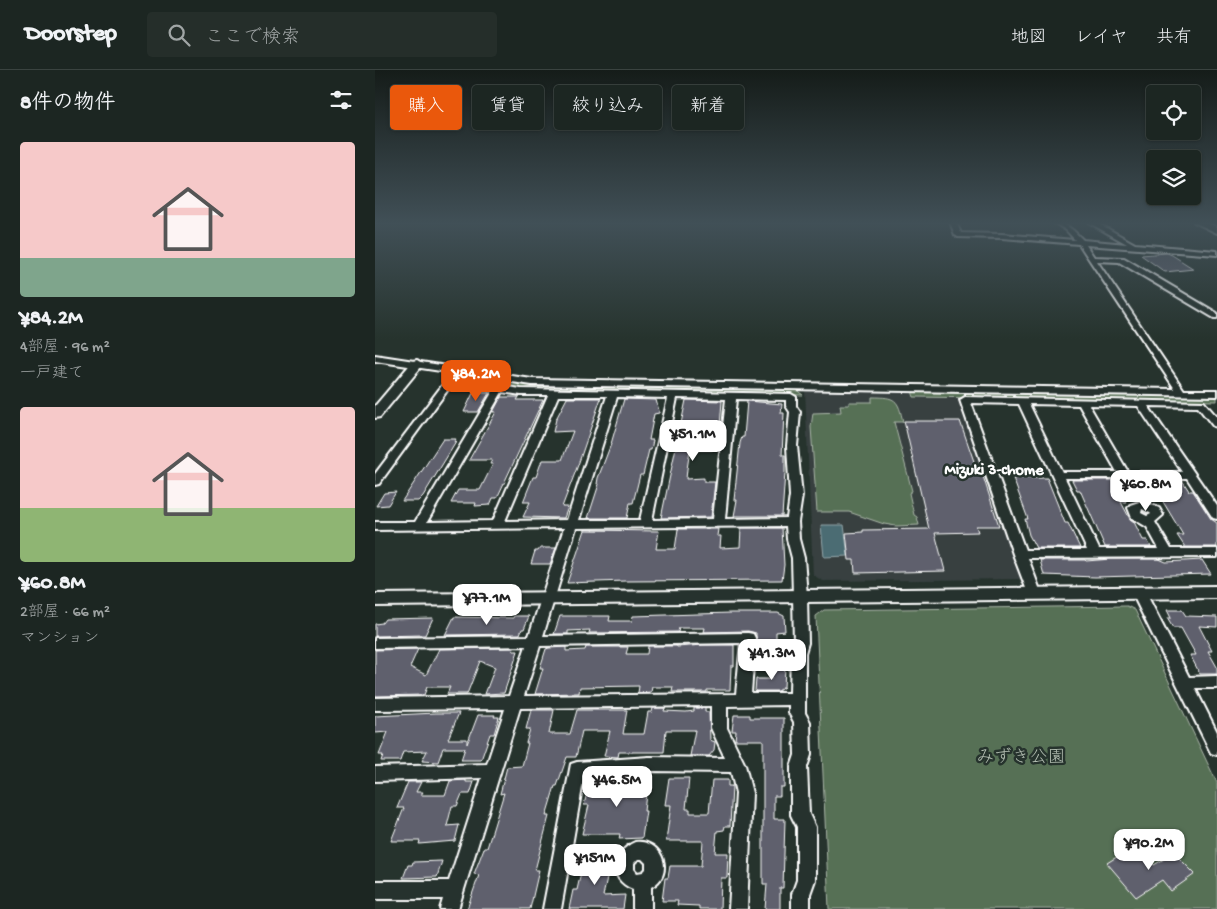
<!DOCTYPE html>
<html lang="ja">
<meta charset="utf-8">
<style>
body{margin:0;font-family:"Gochi Hand","Klee One",sans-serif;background:#252e2a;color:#f1f3f6;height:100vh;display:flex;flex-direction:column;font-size:19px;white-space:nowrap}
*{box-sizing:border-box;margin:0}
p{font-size:16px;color:#a0a5a5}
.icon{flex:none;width:28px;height:28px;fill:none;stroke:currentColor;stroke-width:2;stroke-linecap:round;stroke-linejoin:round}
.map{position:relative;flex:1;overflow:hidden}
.panel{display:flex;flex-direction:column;background:#1c2622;width:375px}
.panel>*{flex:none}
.top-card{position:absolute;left:15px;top:15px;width:475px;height:45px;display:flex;gap:10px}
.controls{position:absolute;left:771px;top:15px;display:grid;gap:10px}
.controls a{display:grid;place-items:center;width:55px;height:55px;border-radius:5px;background:#1c2622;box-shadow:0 1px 4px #0004,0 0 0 1px #3a4340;font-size:25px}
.price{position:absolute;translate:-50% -42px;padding:0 11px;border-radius:10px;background:#fff;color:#222;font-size:16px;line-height:32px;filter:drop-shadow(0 1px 2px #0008)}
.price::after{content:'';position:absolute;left:50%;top:30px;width:15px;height:11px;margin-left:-8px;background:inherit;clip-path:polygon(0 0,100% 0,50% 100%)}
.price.current{background:#ea580c;color:#fff}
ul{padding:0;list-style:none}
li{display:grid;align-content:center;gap:10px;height:265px;padding:0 20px}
li span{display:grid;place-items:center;height:155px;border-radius:5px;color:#555}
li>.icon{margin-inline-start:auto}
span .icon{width:90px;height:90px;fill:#fffc;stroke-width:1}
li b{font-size:21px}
h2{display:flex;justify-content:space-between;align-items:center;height:60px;padding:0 20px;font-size:21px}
.pill{padding:0 18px;border-radius:5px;background:#1c2622;box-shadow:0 1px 4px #0004,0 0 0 1px #3a4340;font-size:18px;line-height:45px}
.pill.current{background:#ea580c;color:#fff}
header{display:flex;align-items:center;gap:30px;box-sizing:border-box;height:70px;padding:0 25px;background:#1c2622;border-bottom:1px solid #3a4340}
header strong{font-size:24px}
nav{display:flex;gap:28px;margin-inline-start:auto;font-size:18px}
.search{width:350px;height:45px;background:#252e2a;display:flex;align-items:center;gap:12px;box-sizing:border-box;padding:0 18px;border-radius:5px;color:#a0a5a5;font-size:19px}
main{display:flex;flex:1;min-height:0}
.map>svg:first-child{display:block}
</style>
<header>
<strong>Doorstep</strong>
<div class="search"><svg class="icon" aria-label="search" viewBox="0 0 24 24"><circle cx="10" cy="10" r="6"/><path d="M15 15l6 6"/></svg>ここで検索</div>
<nav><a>地図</a><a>レイヤ</a><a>共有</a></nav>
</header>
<main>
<section class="panel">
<h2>8件の物件<svg class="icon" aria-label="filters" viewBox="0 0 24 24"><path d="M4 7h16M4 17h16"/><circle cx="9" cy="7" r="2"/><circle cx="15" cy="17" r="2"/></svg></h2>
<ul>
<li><span style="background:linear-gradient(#f6c9c9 75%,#7fa58c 0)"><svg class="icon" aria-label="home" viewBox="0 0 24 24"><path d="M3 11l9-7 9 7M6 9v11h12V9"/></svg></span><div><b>¥84.2M</b><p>4部屋 · 96 m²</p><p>一戸建て</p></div></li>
<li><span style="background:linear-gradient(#f6c9c9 65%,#8fb573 0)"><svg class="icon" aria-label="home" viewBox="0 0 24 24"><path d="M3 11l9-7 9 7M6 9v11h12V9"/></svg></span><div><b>¥60.8M</b><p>2部屋 · 66 m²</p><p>マンション</p></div></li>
</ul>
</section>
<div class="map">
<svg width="842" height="839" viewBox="0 0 842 839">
<rect width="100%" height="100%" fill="#26332d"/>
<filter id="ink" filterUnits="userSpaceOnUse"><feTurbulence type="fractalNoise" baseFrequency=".02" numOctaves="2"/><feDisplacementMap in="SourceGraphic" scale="10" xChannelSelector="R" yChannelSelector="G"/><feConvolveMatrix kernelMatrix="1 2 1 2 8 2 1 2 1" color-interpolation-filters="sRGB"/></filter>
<g filter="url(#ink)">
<polygon fill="#374040" points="430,319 537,321 539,327 586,327 648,509 448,511 438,505"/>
<g fill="#576f54" stroke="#abb7aa">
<polygon points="71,302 154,315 420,319 428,325 148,320 75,309"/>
<polygon points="537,321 842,326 842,331 539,327"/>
<path d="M497 327C521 327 523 329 528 352H519L537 421 534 423 539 445 542 447 544 455 521 456 509 454 474 442H442L436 357 438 343 466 342 465 335H474V332H497Z"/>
<polygon points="752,536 760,540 842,713 842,839 454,839 441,546 449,540"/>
</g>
<polygon fill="#4c6c73" stroke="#94a7ab" points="446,455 469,455 473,486 449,487"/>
<g fill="#5f606d" stroke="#fff">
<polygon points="792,183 797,185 819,199 790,202 766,185"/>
<polygon points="98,323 114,323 103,342 89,342"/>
<polygon points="126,327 144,327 142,330 168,330 122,428 118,428 115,435 100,436 101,433 76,433 83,420 105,420 118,394 115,394 117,390 94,390 121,342 118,342"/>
<polygon points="192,328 226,328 203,395 187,437 193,437 189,448 148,447 155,432 148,432 158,407 161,407 167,390 187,390 198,361 178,362 181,349"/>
<polygon points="249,329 281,330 284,341 284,343 279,344 274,370 278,370 276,380 274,380 268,405 265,405 258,433 255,433 252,448 213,448 224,414 222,414 223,408 236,374"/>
<polygon points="311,330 347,331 345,356 344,357 341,378 337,380 315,380 312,399 311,409 329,408 329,412 340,412 336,447 286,448"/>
<polygon points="372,331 407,334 406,343 409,343 407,385 410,385 410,402 407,446 359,446 362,430 359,430 362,402 365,373 367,367 369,367"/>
<polygon points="529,351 585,351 603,403 607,403 624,456 601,456 603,462 560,463 570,501 480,503 479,490 474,490 471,463 488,462 488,460 554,459"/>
<polygon points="68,369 81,369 79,372 81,372 48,426 43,431 27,431"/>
<polygon points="638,408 672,408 690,453 693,453 705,478 661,478 654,465 650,449 653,449"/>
<polygon points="697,410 807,410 814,421 818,421 836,449 842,453 842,477 810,477 802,465 808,465 781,420 744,420 751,432 746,432 755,449 759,452 768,470 772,470 776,477 730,477 705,420 702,420"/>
<polygon points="21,422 13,435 1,436 9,423"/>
<polygon points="366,458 407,458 409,495 407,510 250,511 192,513 210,460 284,461 281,479 300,479 303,459 343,459 342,466 346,466 345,478 365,477"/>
<polygon points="165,478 181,478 175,494 156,494 160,481 163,481"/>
<polygon points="736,489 784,489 791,492 827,490 836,504 720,507 669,505 665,490 710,490 711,491"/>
<polygon points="792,540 807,540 811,546 842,547 842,557 824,556 837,581 833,581 842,597 842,604 825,604 815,585 821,585 806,558 798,558 792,548 796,548"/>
<polygon points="356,543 403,543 409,546 410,561 401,562 401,587 381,587 381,563 373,561 329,562 330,558 304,558 303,562 214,563 215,560 193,561 193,564 179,564 185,546 235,546 234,551 257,551 258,546"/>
<polygon points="139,546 154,546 149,559 147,559 145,564 70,565 79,547 138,548"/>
<polygon points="58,548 50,565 0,566 0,554 7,553 10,549"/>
<polygon points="328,575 359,575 359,596 356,596 355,620 332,620 332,622 297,622 298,617 277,617 276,622 263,623 264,616 205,617 204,623 160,624 168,598 165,598 171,579 174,578 191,577 191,581 210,580 211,577 253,577 251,584 272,584 273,576 302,576 302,577"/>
<polygon points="139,578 138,581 143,581 129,623 110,624 120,597 105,591 92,624 72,624 75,617 52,617 49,625 0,626 0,580 43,579 35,597 51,605 64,579"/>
<polygon points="397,598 410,598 409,617 403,621 380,621 381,609 396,609"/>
<polygon points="278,638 290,638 289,641 311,642 319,641 319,638 330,638 330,642 334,642 335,670 340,672 339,680 334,686 315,686 320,660 291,660 289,682 244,682 243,687 229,686 235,661 207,661 201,687 192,687 182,716 180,716 171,746 174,746 160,800 164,800 155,839 92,839 104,805 99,804 109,778 112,778 129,723 125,724 132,697 147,696 153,673 151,673 155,659 151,659 156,640 179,640 174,664 195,664 202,640 252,640 248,664 269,664 273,642 277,642"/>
<polygon points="61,643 84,643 73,669 92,669 92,674 103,645 120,645 119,647 124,647 119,664 115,664 106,690 86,690 90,678 68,678 63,692 47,691 52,681 28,682 25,691 6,691 8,685 4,685 13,662 0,663 0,646"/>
<polygon points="359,645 375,645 375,648 409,648 409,717 405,717 405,726 399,726 399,749 410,749 408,818 405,818 405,839 390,839 392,814 388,814 388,670 360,670 361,661 357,661"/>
<polygon points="273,707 269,741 271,741 267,768 244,769 245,764 207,764 214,735 209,735 215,711 254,711 255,708"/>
<polygon points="294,708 314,708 311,739 315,739 315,743 334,743 337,710 353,710 353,716 357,716 355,756 350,756 349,760 342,761 340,783 353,783 352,808 346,808 345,839 324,839 324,836 302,835 303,831 287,831 290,808 293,808 295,796 326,796 328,771 291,771 296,735 290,735"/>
<polygon points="91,710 91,712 99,712 95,724 87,724 82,736 77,736 72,756 84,755 80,771 44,774 45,771 16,771 29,738 22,738 33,712 46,712 41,722 48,722 46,725 70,725 75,711"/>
<polygon points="761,775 779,795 799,783 820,804 796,821 787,810 761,827 732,793"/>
<polygon points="210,784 237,784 228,826 250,825 248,839 194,839 198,820 202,820"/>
<polygon points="67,791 62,807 28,808 33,795 37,795 38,792"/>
</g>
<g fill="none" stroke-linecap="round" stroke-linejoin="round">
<defs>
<g id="street">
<path d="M575 152H581L586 163 627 164 700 170 691 160 678 152C691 152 699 161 708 170L752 174 713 152H721L760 174 842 181V185L711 175 719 187 749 188 842 243V248H839L744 192 722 191 809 320H842V326L157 315 0 291V285L157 309 800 319 704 174 627 168 583 167 580 165Z"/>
<path d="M75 308 146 319 416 324 421 327V336L425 342 422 376 427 426 423 452 424 469 429 488 432 526 433 573 430 583V643L435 652 436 685 432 697 434 744 440 757V810L435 824V839H417V824L422 810V757L416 745V697L420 685 419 652 414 643V635L352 636V658L370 695 377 723 372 839H354L361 723 356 702 274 701 209 706 186 839H168L196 694 202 692 274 687 350 688 336 658V636L145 638 83 839H65L68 829H0V811H74L107 708 0 711V697L112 694 130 639 0 640V628L134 626 151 576 0 578V568L154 566 189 458 0 460V452H40L118 321 77 314 4 414 0 415V404L72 309ZM127 322 146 325H173L118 451 52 452ZM183 326H232L192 450 130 451ZM242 327 293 328 265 450H204ZM302 328 351 329 338 449 277 450ZM361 329 411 330V336L415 342 412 376 415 426 412 448 350 449ZM411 456 412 469 417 488 418 526 419 573 416 583 415 623H376L380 568 378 564 373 563 168 566 201 458ZM366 573 361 624 149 626 165 576Z"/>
<path d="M590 327 829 332 842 347V357L838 356 823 337 773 336 842 436V449L838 448 812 408H690L724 479H784L772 457 757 448 753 438 755 435 767 431 784 438 788 445 780 452 796 479H842V487L653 488 666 523 664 526H654L638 484 585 330ZM596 333 644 334 712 480H650ZM654 334 704 335 742 402H687ZM714 335 763 336 807 402H753ZM767 439 775 443 776 444 772 446 766 443Z"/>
<polygon points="764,518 769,520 771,523 814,607 842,606 842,618 820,618 842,662 842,685 836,683 757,523 759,520"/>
<path d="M260 772C287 768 301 805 276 817V839H258V819C232 809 237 782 260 772ZM263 789H267L271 793V799L268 802 262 803 259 799V793Z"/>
</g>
<g id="secondary">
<polygon points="819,152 830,152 842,157 842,163"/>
<polygon points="42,290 48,294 46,297 5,347 0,348 0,336 38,291"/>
<polygon points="842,516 842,528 0,536 0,524"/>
</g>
</defs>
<use href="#street" stroke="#fff" stroke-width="4"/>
<use href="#secondary" stroke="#fff" stroke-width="4"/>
<use href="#street" fill="#26332d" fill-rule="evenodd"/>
<use href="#secondary" fill="#26332d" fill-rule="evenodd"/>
</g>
</g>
<linearGradient id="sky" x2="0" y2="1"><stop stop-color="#151c19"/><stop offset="0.57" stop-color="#415057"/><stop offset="1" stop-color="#415057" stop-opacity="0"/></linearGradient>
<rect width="842" height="269" fill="url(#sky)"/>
<g text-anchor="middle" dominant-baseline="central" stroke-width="5" stroke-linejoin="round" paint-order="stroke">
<g font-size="16" font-weight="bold" fill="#fff" stroke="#26332d">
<text x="619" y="401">Mizuki 3-chome</text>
</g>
<g font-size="18" fill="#b3beb2" stroke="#26332d">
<text x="646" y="688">みずき公園</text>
</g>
</g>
</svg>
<div class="controls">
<a><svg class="icon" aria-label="locate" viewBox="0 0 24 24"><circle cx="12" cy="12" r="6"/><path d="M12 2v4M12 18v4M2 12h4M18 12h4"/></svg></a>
<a><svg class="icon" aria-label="layers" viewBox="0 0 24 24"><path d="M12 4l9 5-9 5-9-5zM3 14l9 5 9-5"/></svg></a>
</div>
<b class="price current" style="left:101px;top:332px">¥84.2M</b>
<b class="price" style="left:318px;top:392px">¥51.1M</b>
<b class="price" style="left:771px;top:442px">¥60.8M</b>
<b class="price" style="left:112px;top:556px">¥77.1M</b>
<b class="price" style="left:397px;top:611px">¥41.3M</b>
<b class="price" style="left:242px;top:738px">¥46.5M</b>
<b class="price" style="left:774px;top:801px">¥90.2M</b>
<b class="price" style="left:220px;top:816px">¥151M</b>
<div class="top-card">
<a class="pill current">購入</a>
<a class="pill">賃貸</a>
<a class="pill">絞り込み</a>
<a class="pill">新着</a>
</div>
</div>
</main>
